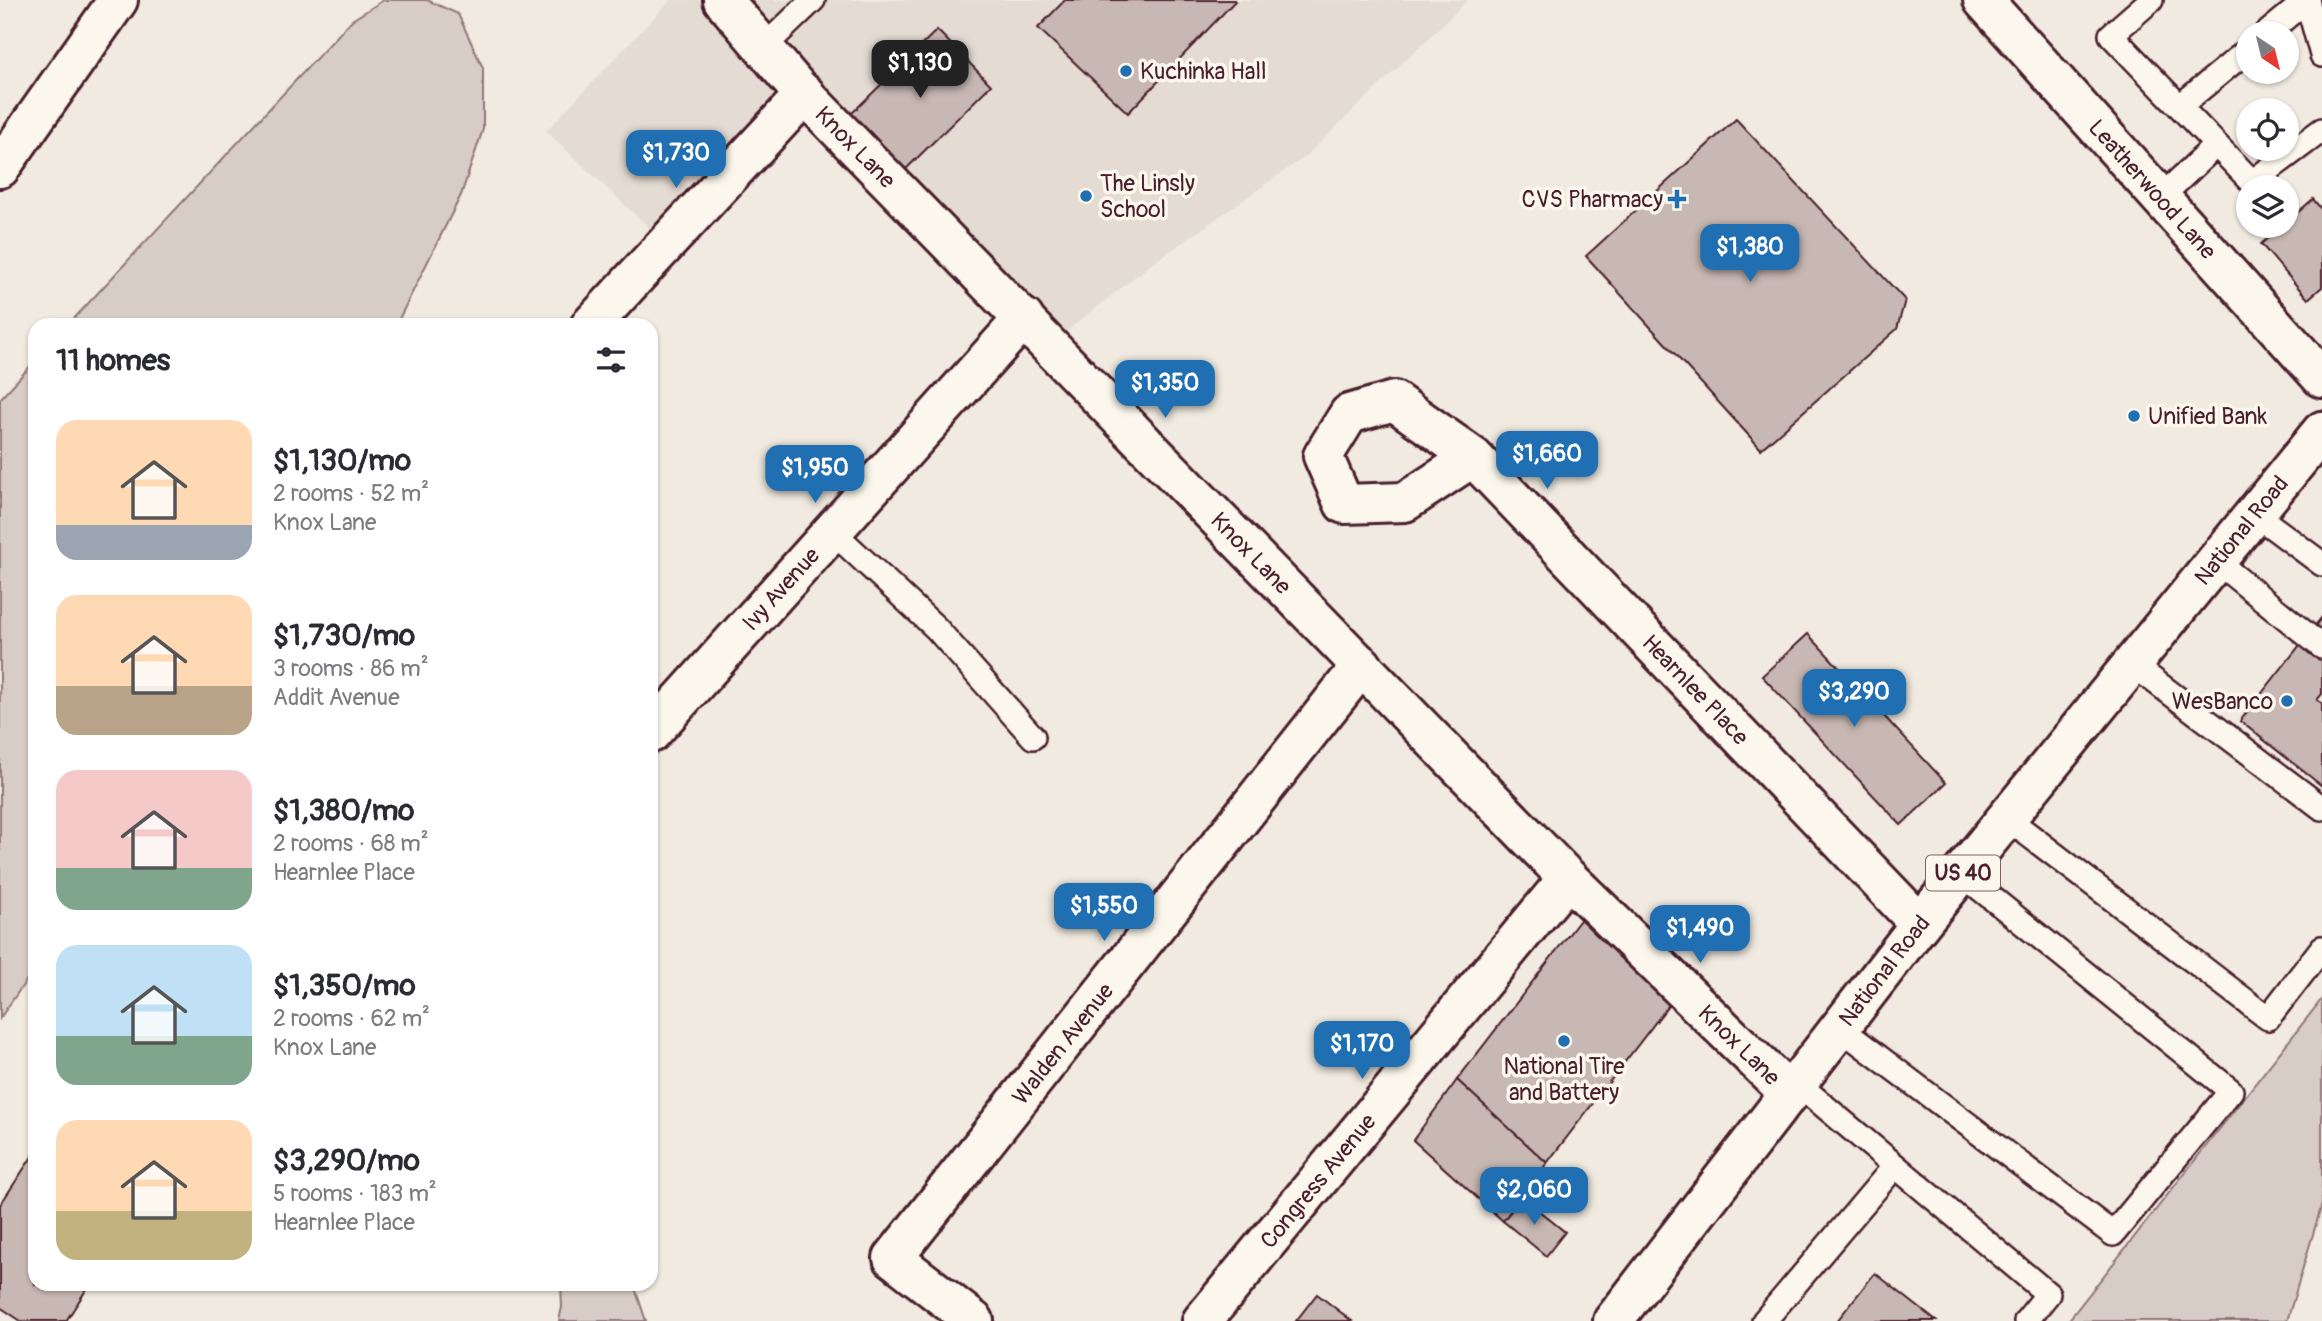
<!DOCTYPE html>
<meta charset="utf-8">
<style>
body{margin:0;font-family:Pangolin,sans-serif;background:#f2f2f3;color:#2b2b33;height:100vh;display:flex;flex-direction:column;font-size:26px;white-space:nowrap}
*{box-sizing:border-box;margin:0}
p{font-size:23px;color:#7c7c81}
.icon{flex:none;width:38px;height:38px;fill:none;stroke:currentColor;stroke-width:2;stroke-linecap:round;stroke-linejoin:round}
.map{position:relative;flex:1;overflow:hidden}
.side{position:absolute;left:28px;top:318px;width:630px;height:973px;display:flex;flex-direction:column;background:#fff;border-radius:21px;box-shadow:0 2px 5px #0004}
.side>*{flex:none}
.needle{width:46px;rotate:145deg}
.buttons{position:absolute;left:2236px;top:21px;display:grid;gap:14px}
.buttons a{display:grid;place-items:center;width:63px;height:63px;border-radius:50%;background:#fff;box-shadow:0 2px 5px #0004;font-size:35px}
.price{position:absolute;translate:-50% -60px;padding:0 16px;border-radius:14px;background:#1f6fb2;color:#fff;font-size:23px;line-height:46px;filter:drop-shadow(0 2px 4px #0008)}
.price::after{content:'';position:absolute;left:50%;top:42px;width:21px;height:16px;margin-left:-10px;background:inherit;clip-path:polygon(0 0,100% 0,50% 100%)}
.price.selected{background:#222;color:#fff}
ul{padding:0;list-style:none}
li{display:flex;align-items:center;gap:21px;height:175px;padding:0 28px}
li span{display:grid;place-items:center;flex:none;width:196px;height:140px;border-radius:21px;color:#555}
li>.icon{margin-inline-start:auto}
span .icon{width:84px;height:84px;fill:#fffc;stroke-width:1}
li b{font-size:30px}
h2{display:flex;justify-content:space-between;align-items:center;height:84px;padding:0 28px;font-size:30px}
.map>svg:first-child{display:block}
</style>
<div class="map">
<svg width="2322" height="1321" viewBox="0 0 2322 1321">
<rect width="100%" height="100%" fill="#f0eae0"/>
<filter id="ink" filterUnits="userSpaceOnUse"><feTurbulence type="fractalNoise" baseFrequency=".0143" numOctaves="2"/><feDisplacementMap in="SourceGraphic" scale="14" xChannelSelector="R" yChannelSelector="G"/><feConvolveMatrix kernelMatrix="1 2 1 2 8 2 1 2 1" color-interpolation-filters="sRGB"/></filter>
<g filter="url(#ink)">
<polygon fill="#e4dbd2" points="671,0 1468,0 1306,156 1154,262 1064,333 807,82 657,235 546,131"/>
<g fill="#d8ccc6" stroke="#917678" stroke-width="2">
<polygon points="384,0 427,0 458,14 483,68 483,129 461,195 396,325 68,325 352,20"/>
<polygon points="35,361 35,968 0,1018 0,399"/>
<polygon points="2322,999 2322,1204 2287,1321 2068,1321"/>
<polygon points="561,1284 634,1285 646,1321 559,1321 562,1307"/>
</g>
<g fill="#c8b8b3" stroke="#4a1f2b" stroke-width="2">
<polygon points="1065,0 1234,0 1235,1 1128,113 1038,28"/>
<polygon points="937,30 991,85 904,171 850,115"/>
<polygon points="1736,119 1905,300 1897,329 1761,449 1586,256"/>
<polygon points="2313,199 2322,210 2322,287 2308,299 2261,244 2282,226 2287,226 2287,222"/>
<polygon points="2322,617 2322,694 2317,700 2322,703 2322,786 2240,721"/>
<polygon points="1808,634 1946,783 1901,825 1762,676"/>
<polygon points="1583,916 1671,1002 1547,1163 1457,1080"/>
<polygon points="1457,1080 1547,1163 1503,1221 1413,1140"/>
<polygon points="35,1152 35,1284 90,1284 66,1321 21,1321 0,1307 0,1205"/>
<polygon points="1522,1197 1565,1232 1546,1256 1503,1221"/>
<polygon points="1875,1273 1936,1321 1837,1321"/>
<polygon points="1317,1294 1352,1321 1296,1321"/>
</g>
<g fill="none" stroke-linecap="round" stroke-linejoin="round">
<defs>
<g id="service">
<polyline points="2151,0 2111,35 2252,182 2322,130"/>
<polyline points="2307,0 2322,55"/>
<polyline points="2267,33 2307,0"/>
<polyline points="764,47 813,0"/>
<polyline points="2180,106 2249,49"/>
<polyline points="2161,197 2216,145"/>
<polyline points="2255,514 2322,564"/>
<polyline points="832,531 936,628 1033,737"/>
<polyline points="2216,561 2322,647"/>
<polyline points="2132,664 2322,808"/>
<polyline points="2008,819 2268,1018 2322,948"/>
<polyline points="1840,1028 2113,1234 2231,1091 1962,874"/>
<polyline points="1798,1084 2048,1294 2026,1321"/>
<polyline points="1764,1321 1895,1166"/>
</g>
<g id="minor">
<path id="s1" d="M723 0 797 87 1568 878 1790 1094"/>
<path id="s2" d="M1983 0 2322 378"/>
<polyline points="0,168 118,0"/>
<polyline points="590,326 805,94"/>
<path id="s3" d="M1473 457 1405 502 1344 504 1323 456 1349 414 1394 401 1473 457 1920 924"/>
<path id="s4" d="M651 733 1024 318"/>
<path id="s5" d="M974 1321 893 1258 1362 665"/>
<path id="s6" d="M1202 1321 1568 878"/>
</g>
<g id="primary">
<path id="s7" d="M1613 1321 1920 924 2322 431"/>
</g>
</defs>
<use href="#service" stroke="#4a1f2b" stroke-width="28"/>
<use href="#minor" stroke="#4a1f2b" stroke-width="44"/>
<use href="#primary" stroke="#4a1f2b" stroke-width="44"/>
<use href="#service" stroke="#fbf7ec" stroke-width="23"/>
<use href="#minor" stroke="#fbf7ec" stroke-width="38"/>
<use href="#primary" stroke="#fbf7ec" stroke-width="38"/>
</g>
</g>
<g fill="#1f6fb2" stroke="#fbf7ec" stroke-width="2.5">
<circle cx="1126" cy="71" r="7"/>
<circle cx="1086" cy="196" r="7"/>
<path d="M1673.5 188.5h7v7h7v7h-7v7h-7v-7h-7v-7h7z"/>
<circle cx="2134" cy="416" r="7"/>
<circle cx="2287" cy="701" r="7"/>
<circle cx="1564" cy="1041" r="7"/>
</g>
<g text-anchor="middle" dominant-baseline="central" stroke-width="7" stroke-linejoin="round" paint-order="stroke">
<rect fill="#fbf7ec" stroke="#7f6065" stroke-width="2" x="1926" y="855.5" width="74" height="35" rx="5"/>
<g font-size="21" font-weight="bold" fill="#4a1f2b">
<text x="1963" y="873">US 40</text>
</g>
<g font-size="23" fill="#4a1f2b" stroke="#fbf7ec" text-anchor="start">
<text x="1140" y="71">Kuchinka Hall</text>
<text x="1100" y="183">The Linsly<tspan x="1100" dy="26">School</tspan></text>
<text x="1663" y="199" text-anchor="end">CVS Pharmacy</text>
<text x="2148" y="416">Unified Bank</text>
<text x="2273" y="701" text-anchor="end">WesBanco</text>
<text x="1564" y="1066" text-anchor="middle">National Tire<tspan x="1564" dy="26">and Battery</tspan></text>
</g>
<g font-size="23" fill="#4a1f2b" stroke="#fbf7ec">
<text stroke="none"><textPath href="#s1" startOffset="198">Knox Lane</textPath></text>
<text stroke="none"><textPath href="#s2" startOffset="254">Leatherwood Lane</textPath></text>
<text stroke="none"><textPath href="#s7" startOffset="1010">National Road</textPath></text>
<text stroke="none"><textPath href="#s1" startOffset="765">Knox Lane</textPath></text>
<text stroke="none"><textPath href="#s4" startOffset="194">Ivy Avenue</textPath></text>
<text stroke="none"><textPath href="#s3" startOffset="710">Hearnlee Place</textPath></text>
<text stroke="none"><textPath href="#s7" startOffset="443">National Road</textPath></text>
<text stroke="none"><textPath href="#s5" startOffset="376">Walden Avenue</textPath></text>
<text stroke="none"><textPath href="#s1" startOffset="1458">Knox Lane</textPath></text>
<text stroke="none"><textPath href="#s6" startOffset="182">Congress Avenue</textPath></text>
</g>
</g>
</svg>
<div class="buttons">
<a><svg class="needle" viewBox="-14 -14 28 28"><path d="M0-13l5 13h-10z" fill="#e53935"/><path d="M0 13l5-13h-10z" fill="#7c7c81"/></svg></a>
<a><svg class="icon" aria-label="locate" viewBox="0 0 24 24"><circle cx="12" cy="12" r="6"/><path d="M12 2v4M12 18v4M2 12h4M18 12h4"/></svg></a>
<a><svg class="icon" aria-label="layers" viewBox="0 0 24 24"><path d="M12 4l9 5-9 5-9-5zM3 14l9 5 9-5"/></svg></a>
</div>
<b class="price selected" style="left:920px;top:100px">$1,130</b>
<b class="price" style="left:676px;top:190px">$1,730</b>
<b class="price" style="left:1750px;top:284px">$1,380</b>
<b class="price" style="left:1165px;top:420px">$1,350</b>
<b class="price" style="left:1547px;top:491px">$1,660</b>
<b class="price" style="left:815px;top:505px">$1,950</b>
<b class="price" style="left:1854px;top:729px">$3,290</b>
<b class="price" style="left:1104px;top:943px">$1,550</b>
<b class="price" style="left:1700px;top:965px">$1,490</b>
<b class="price" style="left:1362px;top:1081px">$1,170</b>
<b class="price" style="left:1534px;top:1227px">$2,060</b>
<section class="side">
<h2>11 homes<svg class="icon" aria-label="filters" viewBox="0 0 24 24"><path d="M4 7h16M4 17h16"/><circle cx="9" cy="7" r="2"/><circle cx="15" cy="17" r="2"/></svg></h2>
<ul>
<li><span style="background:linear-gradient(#ffd9b3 75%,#9aa5b1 0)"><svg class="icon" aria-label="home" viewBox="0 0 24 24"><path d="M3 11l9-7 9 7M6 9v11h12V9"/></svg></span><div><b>$1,130/mo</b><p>2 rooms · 52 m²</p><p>Knox Lane</p></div></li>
<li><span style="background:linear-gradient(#ffd9b3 65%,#b9a48a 0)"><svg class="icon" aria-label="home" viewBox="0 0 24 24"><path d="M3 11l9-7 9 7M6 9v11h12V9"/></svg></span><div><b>$1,730/mo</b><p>3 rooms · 86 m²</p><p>Addit Avenue</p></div></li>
<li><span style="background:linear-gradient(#f6c9c9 70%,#7fa58c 0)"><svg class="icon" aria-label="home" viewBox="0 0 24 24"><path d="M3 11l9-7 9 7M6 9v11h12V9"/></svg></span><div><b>$1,380/mo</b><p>2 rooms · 68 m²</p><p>Hearnlee Place</p></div></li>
<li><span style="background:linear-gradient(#bfe0f5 65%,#7fa58c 0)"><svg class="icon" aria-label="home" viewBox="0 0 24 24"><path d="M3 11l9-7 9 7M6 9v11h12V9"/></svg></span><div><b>$1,350/mo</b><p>2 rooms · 62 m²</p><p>Knox Lane</p></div></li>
<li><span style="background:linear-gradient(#ffd9b3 65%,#c2b280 0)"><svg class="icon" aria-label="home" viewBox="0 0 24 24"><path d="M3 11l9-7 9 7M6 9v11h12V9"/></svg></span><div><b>$3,290/mo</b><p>5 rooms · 183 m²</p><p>Hearnlee Place</p></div></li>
</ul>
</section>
</div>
